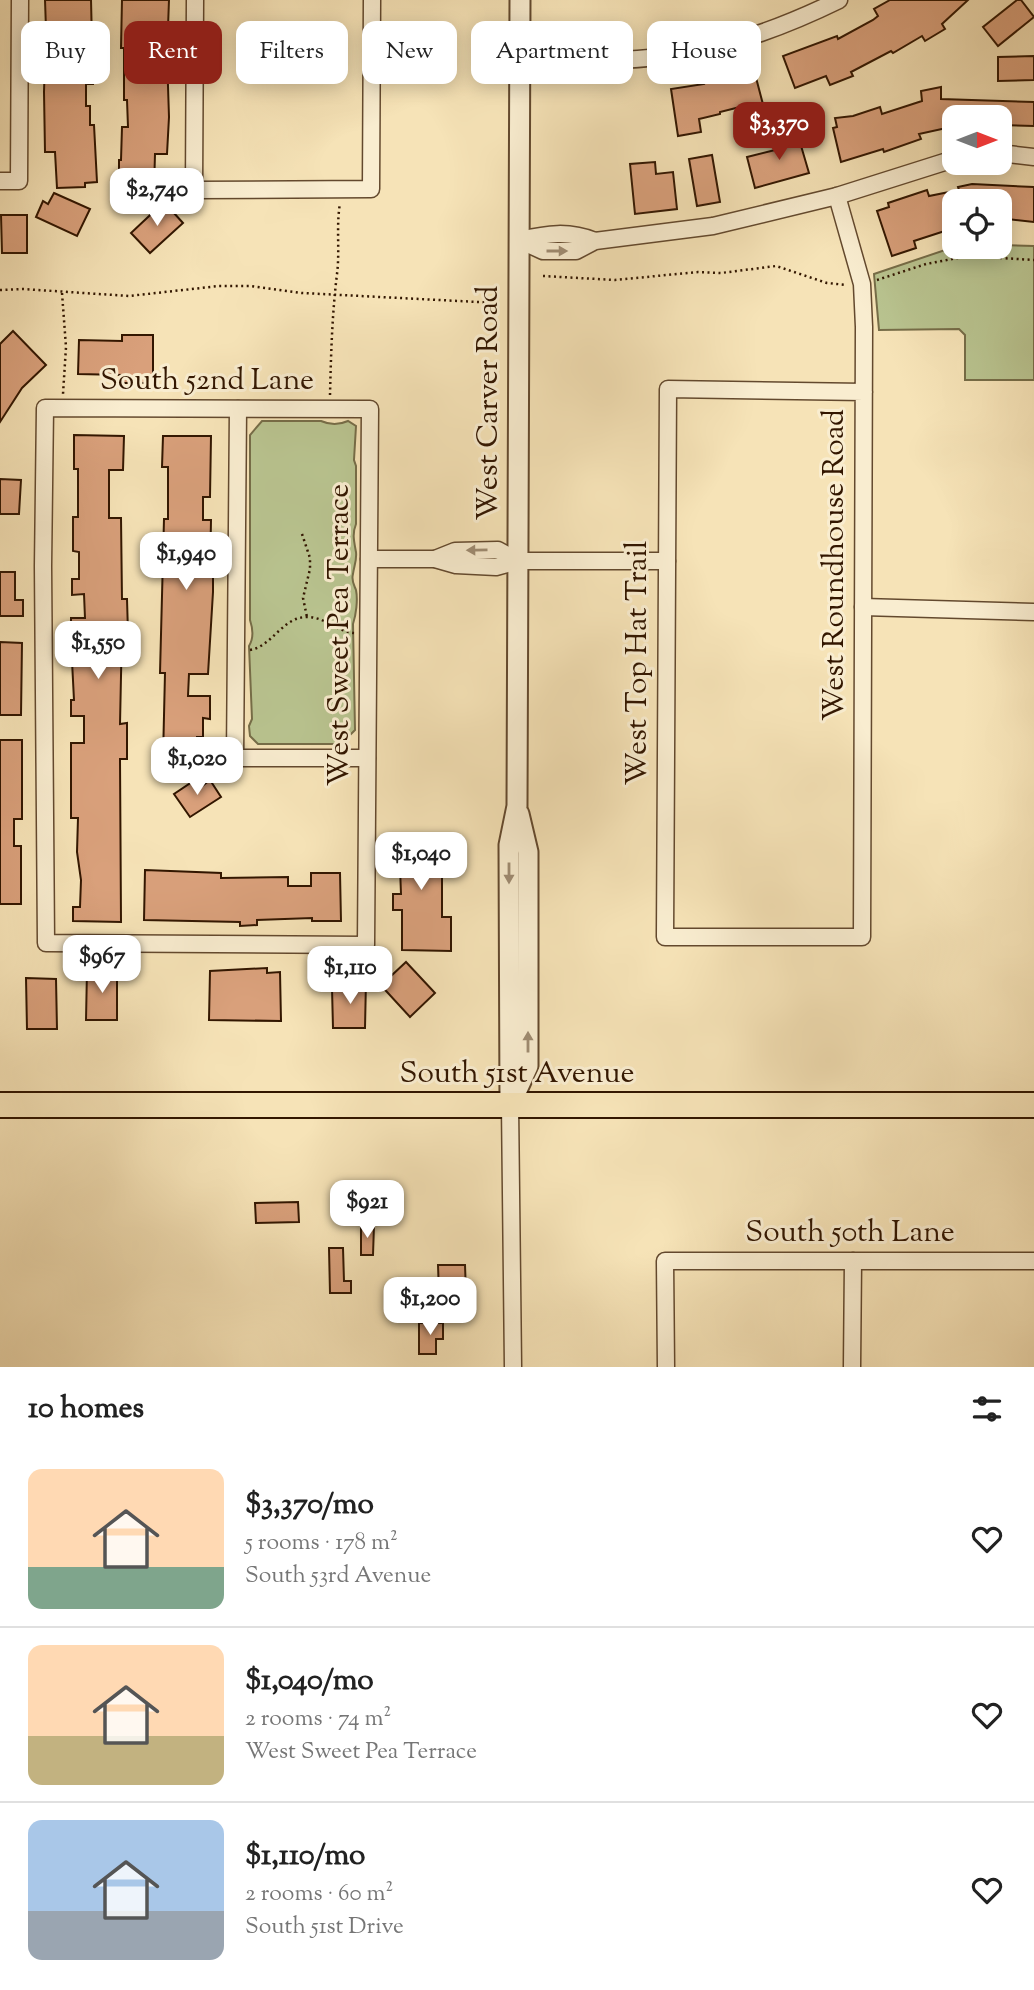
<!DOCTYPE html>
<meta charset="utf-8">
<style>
body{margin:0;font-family:"Sorts Mill Goudy",serif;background:#f6f6f6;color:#222;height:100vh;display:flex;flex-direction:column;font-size:26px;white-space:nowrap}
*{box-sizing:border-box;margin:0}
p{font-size:23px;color:#767676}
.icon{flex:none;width:38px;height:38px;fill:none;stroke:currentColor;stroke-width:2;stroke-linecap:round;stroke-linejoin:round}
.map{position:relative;height:1367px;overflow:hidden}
.side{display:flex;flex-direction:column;background:#fff;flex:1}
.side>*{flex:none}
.top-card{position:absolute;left:21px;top:21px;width:992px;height:63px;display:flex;gap:14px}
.needle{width:46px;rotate:90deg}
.controls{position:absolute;left:942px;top:105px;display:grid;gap:14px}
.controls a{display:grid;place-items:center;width:70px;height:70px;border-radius:14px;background:#fff;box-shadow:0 4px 18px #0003;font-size:35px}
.price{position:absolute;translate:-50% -60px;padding:0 16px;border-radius:14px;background:#fff;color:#222;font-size:23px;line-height:46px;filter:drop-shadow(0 2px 4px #0008)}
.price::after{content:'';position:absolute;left:50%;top:42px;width:21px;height:16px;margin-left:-10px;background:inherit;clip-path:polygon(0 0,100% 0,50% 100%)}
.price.selected{background:#8f2418;color:#fff}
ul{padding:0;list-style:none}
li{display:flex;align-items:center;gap:21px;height:175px;padding:0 28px}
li+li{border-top:2px solid #e0e0e0}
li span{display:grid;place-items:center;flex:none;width:196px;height:140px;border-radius:14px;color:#555}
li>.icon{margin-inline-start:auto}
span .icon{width:84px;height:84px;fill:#fffc;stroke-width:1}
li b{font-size:30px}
h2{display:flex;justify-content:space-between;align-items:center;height:84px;padding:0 28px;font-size:30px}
.pill{padding:0 24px;border-radius:14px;background:#fff;box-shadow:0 4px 18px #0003;font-size:24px;line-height:63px}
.pill.selected{background:#8f2418;color:#fff}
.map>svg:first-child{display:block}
</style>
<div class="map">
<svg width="1034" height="1367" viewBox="0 0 1034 1367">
<rect width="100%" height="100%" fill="#f6e3b7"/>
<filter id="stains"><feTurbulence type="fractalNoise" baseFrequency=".00286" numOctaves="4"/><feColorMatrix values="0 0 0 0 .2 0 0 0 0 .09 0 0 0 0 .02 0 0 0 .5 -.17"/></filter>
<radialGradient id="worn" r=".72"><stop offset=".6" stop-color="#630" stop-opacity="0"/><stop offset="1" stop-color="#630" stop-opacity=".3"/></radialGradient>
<g fill="#b9c490" stroke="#766d48" stroke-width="2">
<polygon points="999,245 1034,246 1034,380 965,380 965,335 959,329 879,330 874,274 954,247 999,247"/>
<path d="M262 421H321C330 425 339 425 348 421L356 426 354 460 356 466V524C352 534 354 541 356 552 357 560 354 566 353 574 351 581 354 585 356 590 358 600 356 615 353 624L355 730 343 742 337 744H258L250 736 249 726 252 719 249 646C254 638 253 629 250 620V435Z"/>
</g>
<g fill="#d9a07b" stroke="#321600" stroke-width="2">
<polygon points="45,0 91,0 93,84 86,84 86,106 90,106 90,125 94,125 97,182 85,183 85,187 57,188 55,152 45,152 44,92 45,58 47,58"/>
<polygon points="122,0 169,0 167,55 169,117 167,154 155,154 154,189 123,188 124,173 119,173 119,160 121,160 122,127 128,127 127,100 124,100 124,48 121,48"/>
<polygon points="890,0 968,0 942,24 945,29 925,41 922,36 893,53 891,51 851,72 853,76 830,85 826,76 795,88 783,56 837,36 838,39 873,20 878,16 874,9"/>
<polygon points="1017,0 1021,0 1034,17 998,46 983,27"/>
<polygon points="1034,56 1034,80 998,81 998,57"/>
<polygon points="742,69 743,73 754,70 765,112 743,118 740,107 720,112 720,114 699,119 701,132 678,136 671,89 704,84 702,75"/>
<polygon points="941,87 941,99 1034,102 1034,126 999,125 999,117 949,117 951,127 919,134 921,139 884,152 883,149 841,162 833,128 837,127 835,118 853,116 880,107 882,114 922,101 921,91"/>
<polygon points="797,132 809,173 755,188 747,157 779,149 776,138"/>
<polygon points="712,155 720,202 697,206 689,159"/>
<polygon points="655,162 656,174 673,172 677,209 635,214 630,164"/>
<polygon points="972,184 1034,187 1034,222 999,218 999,201 954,201 954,228 914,241 916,248 892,256 877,211 889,207 888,203 927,190 929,196 959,190 958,187"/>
<polygon points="54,193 90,209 77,236 36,217 43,201 48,204"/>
<polygon points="164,202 183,223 150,253 131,233"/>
<polygon points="1,215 27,215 27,253 2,253"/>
<polygon points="13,331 46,365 22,388 0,422 0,344"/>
<polygon points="122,335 153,335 153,383 122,383 122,375 78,374 79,340 122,341"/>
<polygon points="74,435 124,436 123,470 109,470 109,518 121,518 122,599 127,599 128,633 122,633 121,676 120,724 127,723 127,759 120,759 121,922 73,921 73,907 80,907 81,880 77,852 78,818 71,818 71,743 84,743 84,716 71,716 71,700 74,700 72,661 79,661 80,634 71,634 71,618 85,618 84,594 72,595 72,579 79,579 79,552 73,551 73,517 78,517 78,469 74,469"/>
<polygon points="163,436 211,436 210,497 203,497 203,520 211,520 210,573 213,573 213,592 208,674 189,674 188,696 210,696 210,719 203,718 203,737 197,737 196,759 163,758 165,673 160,673 164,519 168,519 168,467 162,467"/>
<polygon points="0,479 21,480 19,514 0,514"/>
<polygon points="0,572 15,572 15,600 23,600 23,616 0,616"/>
<polygon points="0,642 22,643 21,715 0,715"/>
<polygon points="0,740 22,740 22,819 14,819 14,846 21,846 21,904 0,904"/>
<polygon points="210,780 221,797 190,817 174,794 192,782 197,790"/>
<polygon points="442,833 442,917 451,917 451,951 402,950 402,910 393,910 393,894 401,894 400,868 393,869 392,835"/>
<polygon points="145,870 221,873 221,878 288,877 288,886 311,886 311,873 340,873 341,921 312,921 312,918 257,920 257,925 240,926 240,922 144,920"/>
<polygon points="406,962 435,993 410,1017 376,980 387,970 392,975"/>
<polygon points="267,968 267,973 280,972 281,1021 209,1020 210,971"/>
<polygon points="87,970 117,970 117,1020 86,1020"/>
<polygon points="26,978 56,979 57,1029 27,1029"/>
<polygon points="351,980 366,980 365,1028 333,1028 332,988 351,988"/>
<polygon points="298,1202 299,1222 256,1223 255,1203"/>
<polygon points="361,1225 374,1225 373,1255 361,1255"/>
<polygon points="329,1248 343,1248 344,1281 351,1281 351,1293 330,1293"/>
<polygon points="438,1265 465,1265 466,1293 439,1294"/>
<polygon points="419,1323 443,1323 443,1339 436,1339 436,1354 419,1354"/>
</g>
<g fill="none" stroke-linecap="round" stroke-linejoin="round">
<defs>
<g id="minor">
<polyline points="195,0 194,190 371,189 372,0"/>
<path d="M520 61C577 61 635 63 692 52 743 42 792 23 839 0"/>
<polyline points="999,153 1034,157"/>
<polyline points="0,181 19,181 20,0"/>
<polyline points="837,196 862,284 864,327 862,937 665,937 668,389 864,392"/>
<polyline points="519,240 543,251 576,251 595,241 713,226 837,196 954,159"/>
<path d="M519 240C547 234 568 230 595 241"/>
<polygon points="45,408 370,409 366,945 46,943 43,566"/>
<polyline points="238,409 235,758 367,758"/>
<polyline points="369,559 435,559 456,565 496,567 518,561 667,561"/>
<polyline points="435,559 455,551 498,550 518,561"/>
<polyline points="863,607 1034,612"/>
<polyline points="510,1105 513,1367"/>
<polyline points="666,1367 665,1261 1034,1261"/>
<polyline points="852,1367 853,1261"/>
</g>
<g id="tertiary">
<polyline points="512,1101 528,1066 528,852 519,814"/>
<polyline points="510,1105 509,845 517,806 520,0"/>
</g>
<polyline id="primary" points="0,1105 1034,1105"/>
</defs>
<use href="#minor" stroke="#63492e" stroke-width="19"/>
<use href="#tertiary" stroke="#63492e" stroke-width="23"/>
<use href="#primary" stroke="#321600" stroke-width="28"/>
<g stroke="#321600" stroke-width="2.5" stroke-dasharray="2 3.5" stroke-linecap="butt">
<polyline points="543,276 615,280 698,272 721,273 776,266 827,283 847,285"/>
<polyline points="877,280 926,264 968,256 1034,260"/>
<polyline points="0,290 23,289 129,296 219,286 250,286 302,293 498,303"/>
<polyline points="62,293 66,347 63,394"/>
<path d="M330 395C331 355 332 315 337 274 340 251 336 227 340 203"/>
<polyline points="302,534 310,558 310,569 303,598 307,617"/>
<path d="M250 650C273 646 282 617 307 617 325 617 336 631 354 633"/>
</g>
<use href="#minor" stroke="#f9edd0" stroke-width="16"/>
<use href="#tertiary" stroke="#f9edd0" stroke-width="19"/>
<use href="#primary" stroke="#f6e3b7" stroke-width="24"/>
</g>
<defs><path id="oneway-solid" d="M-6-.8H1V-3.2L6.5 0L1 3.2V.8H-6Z" transform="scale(1.75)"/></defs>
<g fill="#9f8c72">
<use href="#oneway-solid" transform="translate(557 251)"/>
<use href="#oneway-solid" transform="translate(477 550) rotate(179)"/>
<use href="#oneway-solid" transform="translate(509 873) rotate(90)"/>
<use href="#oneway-solid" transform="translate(528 1042) rotate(-90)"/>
</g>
<g text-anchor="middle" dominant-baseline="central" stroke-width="6" stroke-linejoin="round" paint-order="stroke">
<g font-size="30" fill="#321600" stroke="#f9edd0">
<text x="207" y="381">South 52nd Lane</text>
<text transform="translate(489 403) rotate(-90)">West Carver Road</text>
<text transform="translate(835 565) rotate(-90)">West Roundhouse Road</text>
<text transform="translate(340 635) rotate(-90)">West Sweet Pea Terrace</text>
<text transform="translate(638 663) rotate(-90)">West Top Hat Trail</text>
<text x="517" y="1074">South 51st Avenue</text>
<text x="850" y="1233">South 50th Lane</text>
</g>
</g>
<rect width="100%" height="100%" filter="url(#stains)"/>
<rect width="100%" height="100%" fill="url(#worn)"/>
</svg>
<div class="controls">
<a><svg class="needle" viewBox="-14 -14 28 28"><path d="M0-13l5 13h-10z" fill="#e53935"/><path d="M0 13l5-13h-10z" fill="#767676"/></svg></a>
<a><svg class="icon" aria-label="locate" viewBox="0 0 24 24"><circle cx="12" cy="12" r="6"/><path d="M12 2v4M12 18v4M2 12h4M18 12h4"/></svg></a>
</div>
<b class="price selected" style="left:779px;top:162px">$3,370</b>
<b class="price" style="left:157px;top:228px">$2,740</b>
<b class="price" style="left:186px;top:592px">$1,940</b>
<b class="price" style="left:98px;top:681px">$1,550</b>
<b class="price" style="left:197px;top:797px">$1,020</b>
<b class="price" style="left:421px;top:892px">$1,040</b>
<b class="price" style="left:102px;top:995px">$967</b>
<b class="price" style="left:350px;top:1006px">$1,110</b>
<b class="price" style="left:367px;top:1240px">$921</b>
<b class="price" style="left:430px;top:1337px">$1,200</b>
<div class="top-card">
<a class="pill">Buy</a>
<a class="pill selected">Rent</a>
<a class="pill">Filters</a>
<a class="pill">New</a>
<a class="pill">Apartment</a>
<a class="pill">House</a>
</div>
</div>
<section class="side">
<h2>10 homes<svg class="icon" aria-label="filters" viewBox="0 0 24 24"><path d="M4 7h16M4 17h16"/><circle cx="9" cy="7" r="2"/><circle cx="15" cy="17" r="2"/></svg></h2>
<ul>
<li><span style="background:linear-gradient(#ffd9b3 70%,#7fa58c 0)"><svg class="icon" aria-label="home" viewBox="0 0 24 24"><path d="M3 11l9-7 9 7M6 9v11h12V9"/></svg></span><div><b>$3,370/mo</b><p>5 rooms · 178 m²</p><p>South 53rd Avenue</p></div><svg class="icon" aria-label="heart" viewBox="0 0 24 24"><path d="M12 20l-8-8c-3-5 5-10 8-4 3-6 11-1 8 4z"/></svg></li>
<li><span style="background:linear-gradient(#ffd9b3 65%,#c2b280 0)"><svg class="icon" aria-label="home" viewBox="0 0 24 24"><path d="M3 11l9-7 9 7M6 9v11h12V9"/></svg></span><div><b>$1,040/mo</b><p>2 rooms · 74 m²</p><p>West Sweet Pea Terrace</p></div><svg class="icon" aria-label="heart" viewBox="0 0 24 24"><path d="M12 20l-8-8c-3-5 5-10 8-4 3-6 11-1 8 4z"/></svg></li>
<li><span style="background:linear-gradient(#a9c7e8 65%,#9aa5b1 0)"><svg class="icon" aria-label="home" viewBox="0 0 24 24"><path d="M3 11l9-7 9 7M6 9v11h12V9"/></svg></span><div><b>$1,110/mo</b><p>2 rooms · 60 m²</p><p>South 51st Drive</p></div><svg class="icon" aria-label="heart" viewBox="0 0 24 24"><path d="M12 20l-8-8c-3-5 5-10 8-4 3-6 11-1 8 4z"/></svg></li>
</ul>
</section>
